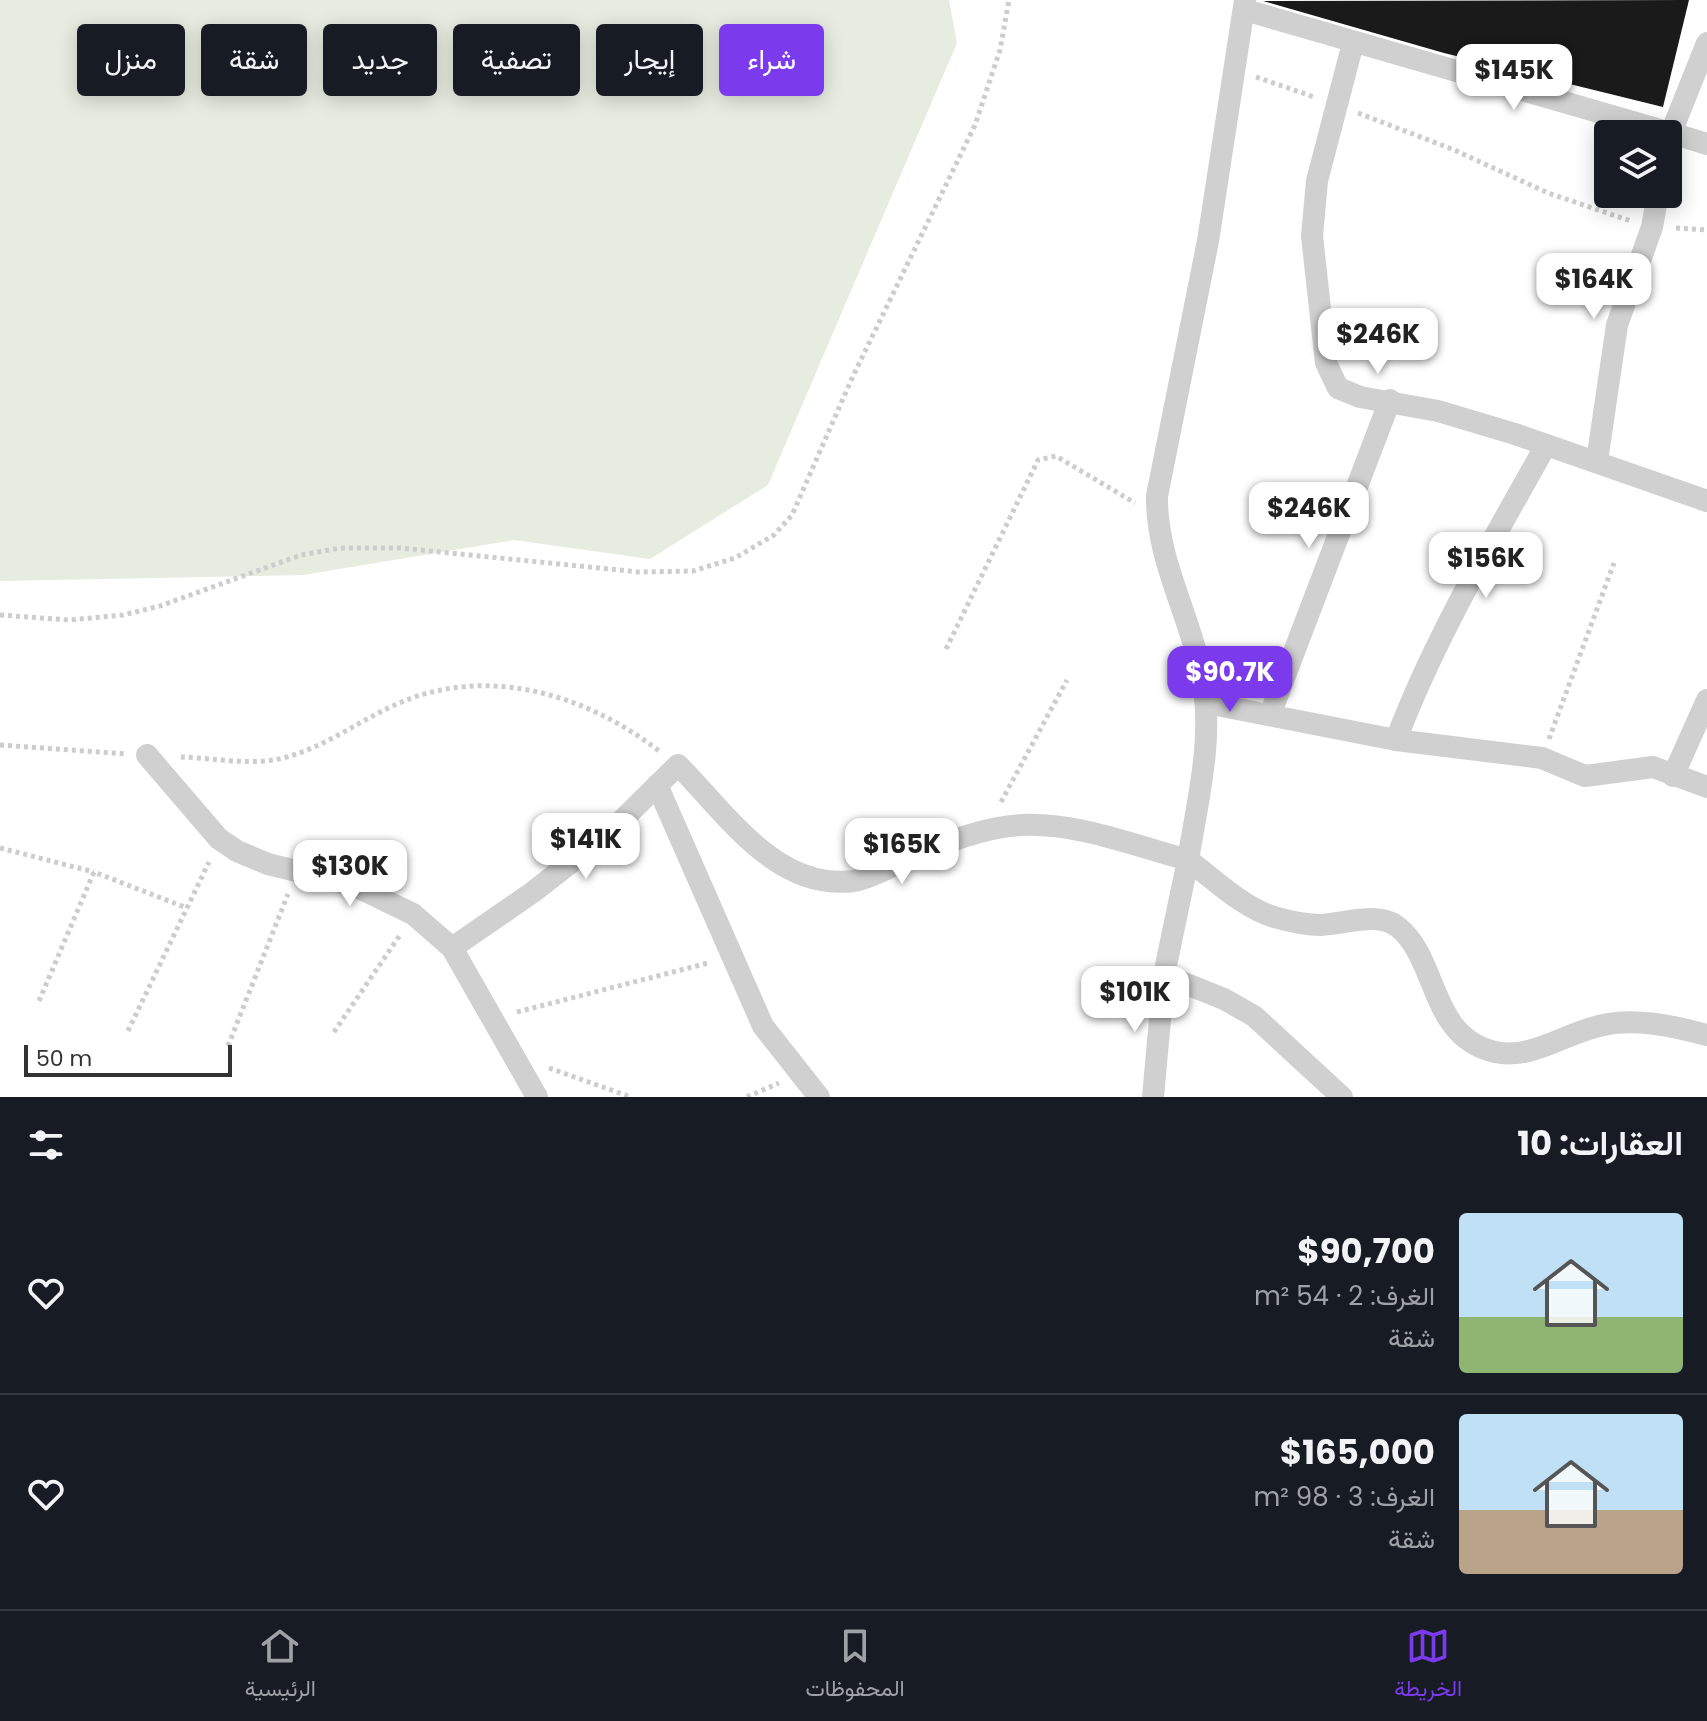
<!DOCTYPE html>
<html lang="ar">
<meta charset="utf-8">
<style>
body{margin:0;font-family:Poppins,Vazirmatn,sans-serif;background:#20242c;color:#f1f3f6;direction:rtl;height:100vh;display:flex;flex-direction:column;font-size:30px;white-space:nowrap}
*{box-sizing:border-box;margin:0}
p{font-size:26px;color:#9ea1a6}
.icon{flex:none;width:44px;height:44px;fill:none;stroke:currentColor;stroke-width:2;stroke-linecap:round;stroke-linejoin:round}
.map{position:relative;height:1097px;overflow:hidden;direction:ltr}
.details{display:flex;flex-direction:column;background:#171b24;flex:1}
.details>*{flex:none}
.hud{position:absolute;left:24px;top:24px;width:800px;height:72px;direction:rtl;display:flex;gap:16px}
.buttons{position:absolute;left:1594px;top:120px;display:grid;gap:16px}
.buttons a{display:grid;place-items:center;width:88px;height:88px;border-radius:8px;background:#171b24;box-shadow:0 4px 20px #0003;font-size:40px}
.scale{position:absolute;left:24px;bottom:20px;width:208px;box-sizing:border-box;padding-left:8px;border:4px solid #333;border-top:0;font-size:22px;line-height:28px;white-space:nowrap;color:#333;-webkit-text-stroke:6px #fff;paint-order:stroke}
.price{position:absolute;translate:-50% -68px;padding:0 18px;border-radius:16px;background:#fff;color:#222;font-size:26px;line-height:52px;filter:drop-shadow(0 2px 4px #0008)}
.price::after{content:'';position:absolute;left:50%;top:48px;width:24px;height:18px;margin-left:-12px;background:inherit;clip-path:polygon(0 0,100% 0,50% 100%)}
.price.active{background:#7c3aed;color:#fff}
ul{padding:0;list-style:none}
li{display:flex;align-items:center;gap:24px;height:200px;padding:0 24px}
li+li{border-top:2px solid #363941}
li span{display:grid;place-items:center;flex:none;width:224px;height:160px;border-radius:8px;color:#555}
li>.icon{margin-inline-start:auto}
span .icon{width:96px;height:96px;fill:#fffc;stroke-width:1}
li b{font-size:34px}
h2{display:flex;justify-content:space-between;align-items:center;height:96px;padding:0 24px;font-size:34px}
.tag{padding:0 28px;border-radius:8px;background:#171b24;box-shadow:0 4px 20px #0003;font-size:28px;line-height:72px}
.tag.active{background:#7c3aed;color:#fff}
.tabs{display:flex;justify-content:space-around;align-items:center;height:112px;border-top:2px solid #363941;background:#171b24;font-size:22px;color:#9ea1a6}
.tabs a{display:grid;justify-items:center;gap:4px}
.tabs .active{color:#7c3aed}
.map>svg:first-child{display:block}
</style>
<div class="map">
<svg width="1707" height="1097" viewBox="0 0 1707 1097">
<rect width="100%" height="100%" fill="#fff"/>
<polygon fill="#e6ecdf" points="0,0 949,0 957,43 768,485 650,559 514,540 303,575 0,581"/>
<polygon fill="#1a1a1a" points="1689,0 1663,107 1444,53 1263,1"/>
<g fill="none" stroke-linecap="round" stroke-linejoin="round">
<g stroke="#cdcdcd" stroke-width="5" stroke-dasharray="4 4" stroke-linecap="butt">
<polyline points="1256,77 1314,97"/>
<polyline points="1358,113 1452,149 1548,193 1631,221"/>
<polyline points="1676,228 1707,230"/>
<polyline points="0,615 69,620 123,615 160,606 301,555 340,548 400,548 639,572 693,571 735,558 774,535 792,515 853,376 975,125 1000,50 1009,0"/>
<polyline points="946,649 1038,460 1056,456 1135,503"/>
<polyline points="1549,739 1614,563"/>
<polyline points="0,745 127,754"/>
<path d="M181 757C213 758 252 766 283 758 327 747 362 718 404 701 491 666 587 695 659 751"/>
<polyline points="1001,802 1067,680"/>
<polyline points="0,848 94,872"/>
<polyline points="39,1001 94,872 187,908"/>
<polyline points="517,1012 708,963"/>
<polyline points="128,1031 209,862"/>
<polyline points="334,1032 400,935"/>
<polyline points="228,1046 288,894"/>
<polyline points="549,1068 631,1097"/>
<polyline points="747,1097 779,1083"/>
</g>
<g stroke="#d0d0d0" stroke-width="22">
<path d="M1245 0 1208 241 1157 496C1156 559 1190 615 1202 676 1214 738 1198 798 1188 860 1214 879 1242 907 1274 917 1288 921 1306 925 1321 925 1345 924 1378 911 1398 927 1439 960 1429 1037 1495 1052 1531 1060 1564 1034 1599 1026 1634 1017 1673 1026 1707 1035"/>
<polyline points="1245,10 1671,133 1707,43"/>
<polyline points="1353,43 1317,181 1312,236 1326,363 1338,388 1360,397 1438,411 1515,434 1707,501"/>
<polyline points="1668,145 1671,133 1707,144"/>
<polyline points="1597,461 1617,325 1652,227 1658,194"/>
<polyline points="1205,699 1217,705 1396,740 1542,758 1585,776 1653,767 1707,787"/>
<polyline points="1270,715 1390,400"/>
<path d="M1396 740C1435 637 1492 542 1546 445"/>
<polyline points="147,755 219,839 237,851 268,864 353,885 413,914 452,948 537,1097"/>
<polyline points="1673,776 1707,700"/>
<polyline points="657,785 763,1026 819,1097"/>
<path d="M452 948 533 892 610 832 678 765C726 813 776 891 854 881 872 878 893 865 910 858 945 843 983 827 1021 825 1076 822 1136 846 1188 860L1164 975 1224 999 1254 1016 1342 1097"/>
<polyline points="1153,1097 1164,975"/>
</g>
</g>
</svg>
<div class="buttons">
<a><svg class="icon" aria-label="layers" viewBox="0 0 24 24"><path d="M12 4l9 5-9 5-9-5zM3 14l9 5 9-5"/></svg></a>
</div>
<div class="scale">50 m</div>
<b class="price" style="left:1514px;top:112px">$145K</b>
<b class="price" style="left:1594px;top:321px">$164K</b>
<b class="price" style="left:1378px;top:376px">$246K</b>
<b class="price" style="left:1309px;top:550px">$246K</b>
<b class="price" style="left:1486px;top:600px">$156K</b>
<b class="price active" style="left:1230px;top:714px">$90.7K</b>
<b class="price" style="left:586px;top:881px">$141K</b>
<b class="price" style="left:902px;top:886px">$165K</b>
<b class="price" style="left:350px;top:908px">$130K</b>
<b class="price" style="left:1135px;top:1034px">$101K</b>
<div class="hud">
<a class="tag active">شراء</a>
<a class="tag">إيجار</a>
<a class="tag">تصفية</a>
<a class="tag">جديد</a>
<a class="tag">شقة</a>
<a class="tag">منزل</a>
</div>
</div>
<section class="details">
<h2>العقارات: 10<svg class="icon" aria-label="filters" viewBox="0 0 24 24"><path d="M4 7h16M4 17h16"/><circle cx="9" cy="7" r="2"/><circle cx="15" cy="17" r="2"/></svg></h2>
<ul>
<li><span style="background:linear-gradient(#bfe0f5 65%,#8fb573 0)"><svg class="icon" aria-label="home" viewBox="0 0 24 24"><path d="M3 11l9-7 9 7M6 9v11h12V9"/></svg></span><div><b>$90,700</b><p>الغرف: 2 · 54 m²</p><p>شقة</p></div><svg class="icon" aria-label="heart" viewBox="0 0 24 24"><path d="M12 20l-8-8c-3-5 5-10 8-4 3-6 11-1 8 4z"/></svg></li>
<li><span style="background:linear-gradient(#bfe0f5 60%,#b9a48a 0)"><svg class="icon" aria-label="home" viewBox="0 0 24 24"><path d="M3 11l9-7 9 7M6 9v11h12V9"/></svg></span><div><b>$165,000</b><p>الغرف: 3 · 98 m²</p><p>شقة</p></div><svg class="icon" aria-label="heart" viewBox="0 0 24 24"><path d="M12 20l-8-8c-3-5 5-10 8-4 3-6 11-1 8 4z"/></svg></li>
</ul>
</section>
<nav class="tabs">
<a class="active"><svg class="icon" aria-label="map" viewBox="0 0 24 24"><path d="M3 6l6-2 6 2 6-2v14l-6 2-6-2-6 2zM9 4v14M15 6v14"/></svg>الخريطة</a>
<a><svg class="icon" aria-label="saved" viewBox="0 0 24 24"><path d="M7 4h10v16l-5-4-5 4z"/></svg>المحفوظات</a>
<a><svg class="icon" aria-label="home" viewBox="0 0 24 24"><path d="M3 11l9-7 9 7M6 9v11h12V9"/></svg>الرئيسية</a>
</nav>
